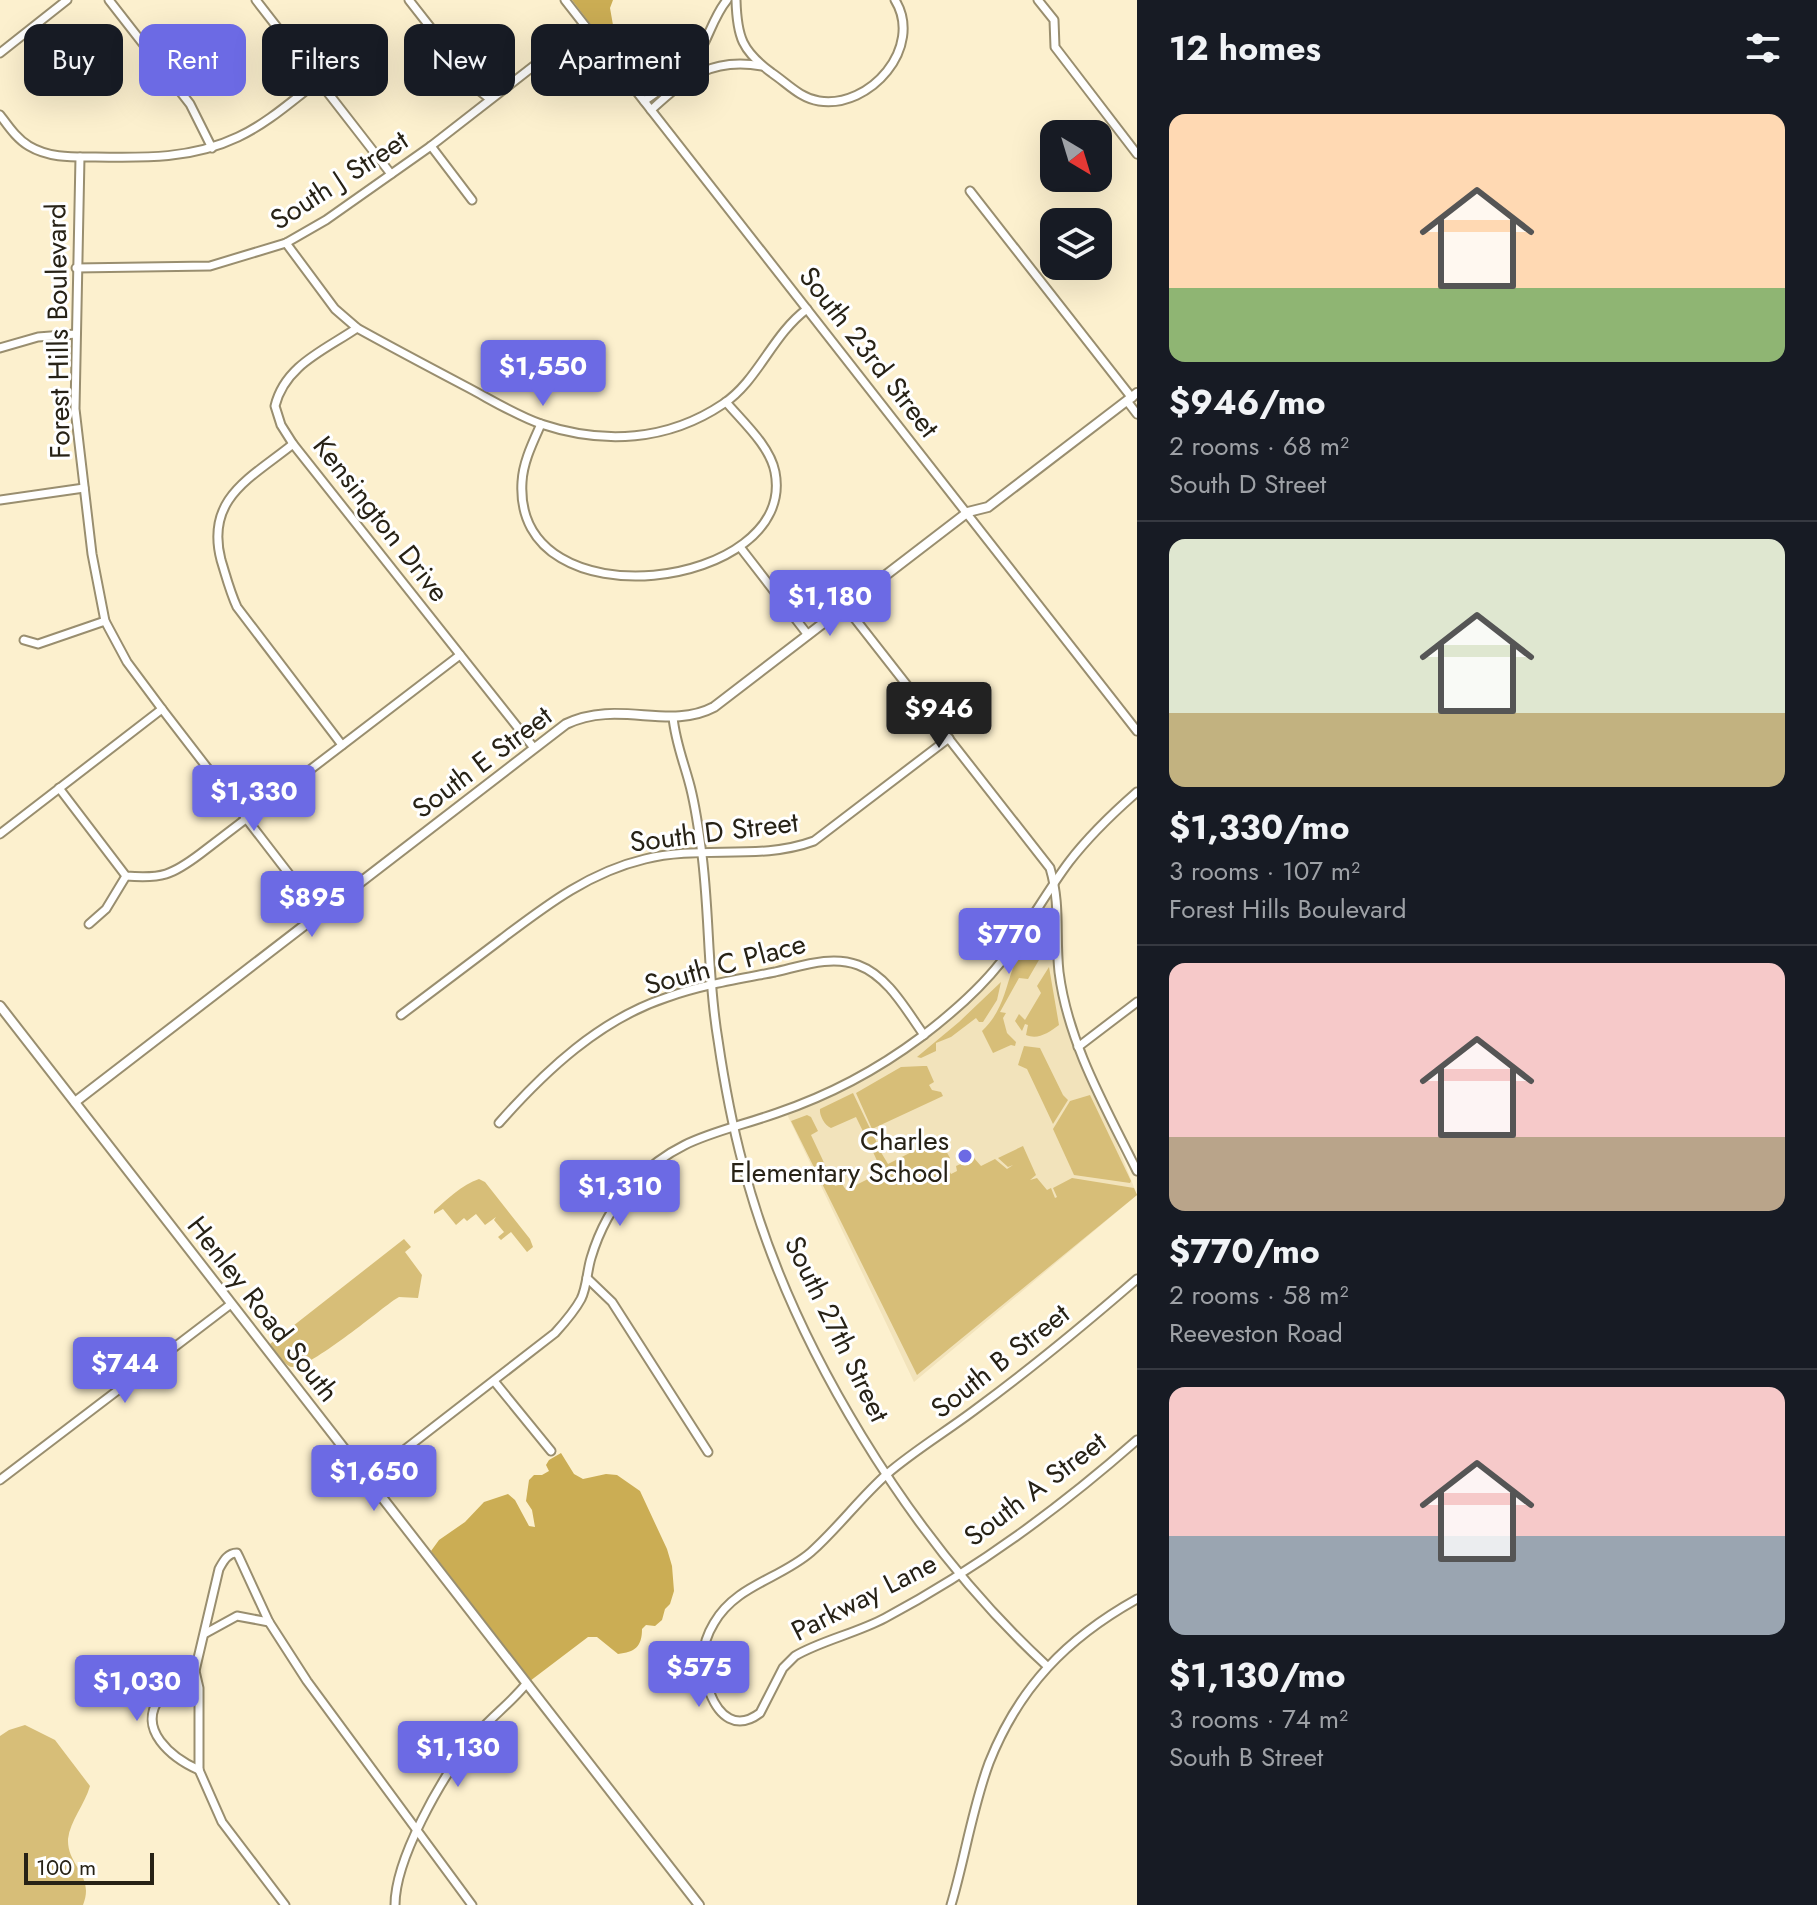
<!DOCTYPE html>
<meta charset="utf-8">
<style>
body{margin:0;font-family:Jost,sans-serif;background:#242831;color:#f1f3f6;height:100vh;display:flex;flex-direction:column;font-size:30px;white-space:nowrap}
*{box-sizing:border-box;margin:0}
p{font-size:26px;color:#9ea1a6}
.icon{flex:none;width:44px;height:44px;fill:none;stroke:currentColor;stroke-width:2;stroke-linecap:round;stroke-linejoin:round}
.map{position:relative;flex:1;overflow:hidden}
.panel{display:flex;flex-direction:column;background:#171b24;width:680px}
.panel>*{flex:none}
.top-card{position:absolute;left:24px;top:24px;width:760px;height:72px;display:flex;gap:16px}
.needle{width:52px;rotate:142deg}
.tools{position:absolute;left:1040px;top:120px;display:grid;gap:16px}
.tools a{display:grid;place-items:center;width:72px;height:72px;border-radius:16px;background:#171b24;box-shadow:0 8px 32px #0002;font-size:40px}
.scale{position:absolute;left:24px;bottom:20px;width:130px;box-sizing:border-box;padding-left:8px;border:4px solid #272216;border-top:0;font-size:22px;line-height:28px;white-space:nowrap;color:#272216;-webkit-text-stroke:6px #fff;paint-order:stroke}
.price{position:absolute;translate:-50% -68px;padding:0 18px;border-radius:8px;background:#6c6ae4;color:#fff;font-size:26px;line-height:52px;filter:drop-shadow(0 2px 4px #0008)}
.price::after{content:'';position:absolute;left:50%;top:48px;width:24px;height:18px;margin-left:-12px;background:inherit;clip-path:polygon(0 0,100% 0,50% 100%)}
.price.selected{background:#222;color:#fff}
ul{padding:0;list-style:none}
li{display:grid;align-content:center;gap:16px;height:424px;padding:0 32px}
li+li{border-top:2px solid #363941}
li span{display:grid;place-items:center;height:248px;border-radius:16px;color:#555}
li>.icon{margin-inline-start:auto}
span .icon{width:144px;height:144px;fill:#fffc;stroke-width:1}
li b{font-size:34px}
h2{display:flex;justify-content:space-between;align-items:center;height:96px;padding:0 32px;font-size:34px}
.chip{padding:0 28px;border-radius:16px;background:#171b24;box-shadow:0 8px 32px #0002;font-size:28px;line-height:72px}
.chip.selected{background:#6c6ae4;color:#fff}
main{display:flex;flex:1;min-height:0}
.map>svg:first-child{display:block}
</style>
<main>
<div class="map">
<svg width="1137" height="1905" viewBox="0 0 1137 1905">
<rect width="100%" height="100%" fill="#fcf0ce"/>
<polygon fill="#f2e3bb" points="1054,883 1059,971 1070,1024 1137,1195 914,1382 785,1110 879,1067 980,986"/>
<g fill="#d7be78">
<path d="M1046 920 1049 923 1047 946 1028 979 1019 978 1000 1012 1006 1013 1003 1018 1007 1033 1016 1042 1015 1046 1011 1045 993 1053 982 1031C1002 1012 1004 993 1013 968 1019 951 1036 935 1046 920Z"/>
<path d="M1049 967 1059 1025C1048 1033 1038 1040 1026 1035L1028 1025 1025 1024 1022 1031 1015 1021 1019 1014 1025 1020 1041 993 1037 986Z"/>
<polygon points="1001,982 997,1000 983,1022 979,1022 976,1018 951,1037 936,1043 936,1051 921,1058 917,1057 959,1022"/>
<polygon points="1024,1046 1040,1048 1063,1095 1068,1100 1053,1124 1027,1069 1018,1065"/>
<polygon points="923,1066 927,1066 934,1082 929,1085 932,1090 941,1092 943,1096 872,1129 856,1093 901,1067"/>
<path d="M853 1093 878 1145 871 1148 856 1117 831 1128C825 1126 819 1115 820 1109Z"/>
<polygon points="1090,1095 1131,1181 1130,1183 1074,1175 1053,1129 1070,1101"/>
<polygon points="807,1115 811,1117 818,1131 811,1135 835,1186 842,1184 846,1190 876,1175 873,1169 879,1165 873,1152 879,1149 888,1164 939,1138 950,1158 944,1161 951,1174 957,1171 956,1166 974,1158 981,1166 995,1159 1007,1169 1013,1165 1008,1167 998,1158 1023,1146 1036,1175 1030,1180 1037,1178 1047,1190 1051,1188 1055,1198 1057,1197 1053,1188 1072,1178 1134,1188 1137,1195 917,1375 791,1121"/>
<path d="M479 1179 485 1182 530 1239 533 1247 527 1252 511 1232 501 1240 498 1237 504 1232 494 1220 496 1217 485 1225 476 1214 467 1221 464 1218 456 1225 443 1209 434 1214V1211C447 1199 462 1185 479 1179Z"/>
<path d="M404 1239 411 1247 405 1252 422 1275 418 1298 399 1297 394 1300C377 1312 309 1369 292 1367 284 1366 275 1350 270 1344Z"/>
<path d="M25 1725 55 1740 90 1786C85 1804 70 1821 68 1839 67 1866 95 1875 83 1905H0V1736L9 1730Z"/>
</g>
<g fill="#cbad54">
<polygon points="572,0 613,0 610,8 613,25 603,35 598,34"/>
<path d="M561 1453 574 1474 583 1479 606 1474 617 1475 640 1491 667 1549 672 1566 674 1591 670 1604 665 1609 662 1620 655 1626 646 1625 642 1629C642 1647 635 1652 618 1654L597 1637H588L530 1681 431 1551 439 1540 465 1522 484 1502 508 1494 515 1500 529 1526 535 1527 532 1510 526 1501 529 1480 534 1475H542L549 1471 546 1465 549 1460Z"/>
</g>
<g fill="none" stroke-linecap="round" stroke-linejoin="round">
<defs>
<g id="minor">
<polyline points="109,0 190,104 212,148"/>
<polyline points="256,0 391,174"/>
<polyline points="409,0 481,92 490,99"/>
<polyline points="565,0 1137,731"/>
<path d="M736 0C737 37 742 51 772 73 788 84 800 98 819 101 870 109 924 47 895 0"/>
<polyline points="1038,0 1054,20 1055,47 1137,154"/>
<polyline points="0,53 67,0"/>
<path d="M644 101C663 88 683 75 697 56 709 38 713 17 727 0"/>
<path d="M651 110C687 77 712 57 762 66"/>
<path d="M0 115C9 127 17 139 29 146 49 158 72 157 95 157 145 158 192 159 238 137 268 123 293 100 318 81"/>
<polyline points="431,146 472,200"/>
<polyline points="80,157 75,409 92,554 105,621 127,662 162,709 319,913"/>
<polyline points="970,191 1132,398"/>
<path d="M286 243 335 309 357 328C393 348 429 367 465 386 490 399 515 415 541 424 604 445 668 441 723 404 758 381 772 335 807 309"/>
<polyline points="76,268 210,266 286,243 326,220 431,146 585,26"/>
<path d="M357 328C325 350 285 365 275 406L281 425 293 444 534 748"/>
<polyline points="0,348 38,337 76,334"/>
<polyline points="1127,401 1137,414"/>
<path d="M541 424C533 442 523 462 522 482 513 627 798 589 775 472 770 446 743 422 726 402"/>
<path d="M293 444C251 478 205 498 221 560 226 576 230 592 237 607L342 745"/>
<polyline points="0,500 84,488"/>
<polyline points="740,547 808,635"/>
<path d="M845 606 1050 868C1061 905 1055 935 1059 972 1068 1043 1106 1108 1137 1171"/>
<polyline points="24,640 38,644 105,621"/>
<path d="M673 717C675 740 683 760 689 782 695 803 698 825 701 847 710 911 707 976 718 1040 724 1081 732 1124 743 1165 789 1343 912 1542 1047 1666"/>
<path d="M59 788 126 876C162 879 172 875 200 854L460 655"/>
<polyline points="0,834 162,709"/>
<polyline points="89,924 106,909 126,876"/>
<path d="M401 1015C435 989 469 964 503 938 548 904 590 872 645 859 701 845 760 861 814 841L949 738"/>
<polyline points="1078,1047 1137,1002"/>
<path d="M499 1123C545 1071 600 1019 668 997 702 985 739 979 775 972 802 966 831 955 858 965 888 976 906 1010 924 1035"/>
<polyline points="587,1278 612,1302 708,1452"/>
<path d="M1137 1279C1085 1324 1032 1368 976 1409 947 1431 915 1450 887 1474 860 1498 838 1528 811 1552 780 1579 736 1585 714 1623 700 1646 700 1668 710 1693 719 1716 736 1731 760 1713L783 1668 795 1656C820 1641 857 1633 885 1618 975 1570 1061 1507 1137 1440"/>
<polyline points="494,1381 551,1451"/>
<path d="M368 1478 555 1333C565 1322 574 1312 581 1299 587 1287 587 1271 591 1258 599 1231 613 1205 632 1184 679 1136 717 1134 777 1113 830 1095 877 1070 921 1037 950 1015 979 990 1001 962 1026 930 1045 894 1069 862 1089 836 1113 813 1137 792"/>
<polyline points="0,1480 231,1304"/>
<polyline points="206,1633 237,1616 269,1622"/>
<path d="M195 1671C183 1679 169 1686 160 1698 136 1729 172 1758 199 1770"/>
<path d="M285 1905 222 1822 199 1770V1688L195 1671 219 1569C223 1562 227 1553 237 1553L239 1557 269 1622 307 1681 472 1905"/>
<path d="M395 1905C395 1859 441 1779 470 1742 486 1721 509 1705 526 1684"/>
<path d="M951 1905C965 1858 972 1809 989 1763 1019 1687 1067 1638 1137 1599"/>
</g>
<g id="tertiary">
<polyline points="0,1006 699,1905"/>
<path d="M75 1102 566 724C618 699 669 731 714 707L968 512 988 507 1137 393"/>
</g>
</defs>
<use href="#minor" stroke="#998e6f" stroke-width="11"/>
<use href="#tertiary" stroke="#998e6f" stroke-width="12"/>
<use href="#minor" stroke="#fff" stroke-width="7"/>
<use href="#tertiary" stroke="#fff" stroke-width="8"/>
</g>
<circle fill="#6c6ae4" stroke="#fff" stroke-width="3" cx="965" cy="1156" r="8"/>
<g text-anchor="middle" dominant-baseline="central" stroke-width="6" stroke-linejoin="round" paint-order="stroke">
<g font-size="28" fill="#272216" stroke="#fff">
<text transform="translate(339 180) rotate(-33)">South J Street</text>
<text transform="translate(58 331) rotate(-91)">Forest Hills Boulevard</text>
<text transform="translate(869 352) rotate(52)">South 23rd Street</text>
<text transform="translate(381 519) rotate(52)">Kensington Drive</text>
<text transform="translate(482 762) rotate(-37)">South E Street</text>
<text transform="translate(714 832) rotate(-7)">South D Street</text>
<text transform="translate(725 964) rotate(-15)">South C Place</text>
<text transform="translate(263 1309) rotate(52)">Henley Road South</text>
<text transform="translate(837 1329) rotate(64)">South 27th Street</text>
<text transform="translate(1000 1361) rotate(-38)">South B Street</text>
<text transform="translate(1035 1489) rotate(-37)">South A Street</text>
<text transform="translate(864 1597) rotate(-27)">Parkway Lane</text>
</g>
<g font-size="28" fill="#272216" stroke="#fff" text-anchor="end">
<text x="949" y="1140">Charles<tspan x="949" dy="32">Elementary School</tspan></text>
</g>
</g>
</svg>
<div class="tools">
<a><svg class="needle" viewBox="-14 -14 28 28"><path d="M0-13l5 13h-10z" fill="#e53935"/><path d="M0 13l5-13h-10z" fill="#9ea1a6"/></svg></a>
<a><svg class="icon" aria-label="layers" viewBox="0 0 24 24"><path d="M12 4l9 5-9 5-9-5zM3 14l9 5 9-5"/></svg></a>
</div>
<div class="scale">100 m</div>
<b class="price" style="left:543px;top:408px">$1,550</b>
<b class="price" style="left:830px;top:638px">$1,180</b>
<b class="price selected" style="left:939px;top:750px">$946</b>
<b class="price" style="left:254px;top:833px">$1,330</b>
<b class="price" style="left:312px;top:939px">$895</b>
<b class="price" style="left:1009px;top:976px">$770</b>
<b class="price" style="left:620px;top:1228px">$1,310</b>
<b class="price" style="left:125px;top:1405px">$744</b>
<b class="price" style="left:374px;top:1513px">$1,650</b>
<b class="price" style="left:699px;top:1709px">$575</b>
<b class="price" style="left:137px;top:1723px">$1,030</b>
<b class="price" style="left:458px;top:1789px">$1,130</b>
<div class="top-card">
<a class="chip">Buy</a>
<a class="chip selected">Rent</a>
<a class="chip">Filters</a>
<a class="chip">New</a>
<a class="chip">Apartment</a>
</div>
</div>
<section class="panel">
<h2>12 homes<svg class="icon" aria-label="filters" viewBox="0 0 24 24"><path d="M4 7h16M4 17h16"/><circle cx="9" cy="7" r="2"/><circle cx="15" cy="17" r="2"/></svg></h2>
<ul>
<li><span style="background:linear-gradient(#ffd9b3 70%,#8fb573 0)"><svg class="icon" aria-label="home" viewBox="0 0 24 24"><path d="M3 11l9-7 9 7M6 9v11h12V9"/></svg></span><div><b>$946/mo</b><p>2 rooms · 68 m²</p><p>South D Street</p></div></li>
<li><span style="background:linear-gradient(#dfe7d0 70%,#c2b280 0)"><svg class="icon" aria-label="home" viewBox="0 0 24 24"><path d="M3 11l9-7 9 7M6 9v11h12V9"/></svg></span><div><b>$1,330/mo</b><p>3 rooms · 107 m²</p><p>Forest Hills Boulevard</p></div></li>
<li><span style="background:linear-gradient(#f6c9c9 70%,#b9a48a 0)"><svg class="icon" aria-label="home" viewBox="0 0 24 24"><path d="M3 11l9-7 9 7M6 9v11h12V9"/></svg></span><div><b>$770/mo</b><p>2 rooms · 58 m²</p><p>Reeveston Road</p></div></li>
<li><span style="background:linear-gradient(#f6c9c9 60%,#9aa5b1 0)"><svg class="icon" aria-label="home" viewBox="0 0 24 24"><path d="M3 11l9-7 9 7M6 9v11h12V9"/></svg></span><div><b>$1,130/mo</b><p>3 rooms · 74 m²</p><p>South B Street</p></div></li>
</ul>
</section>
</main>
